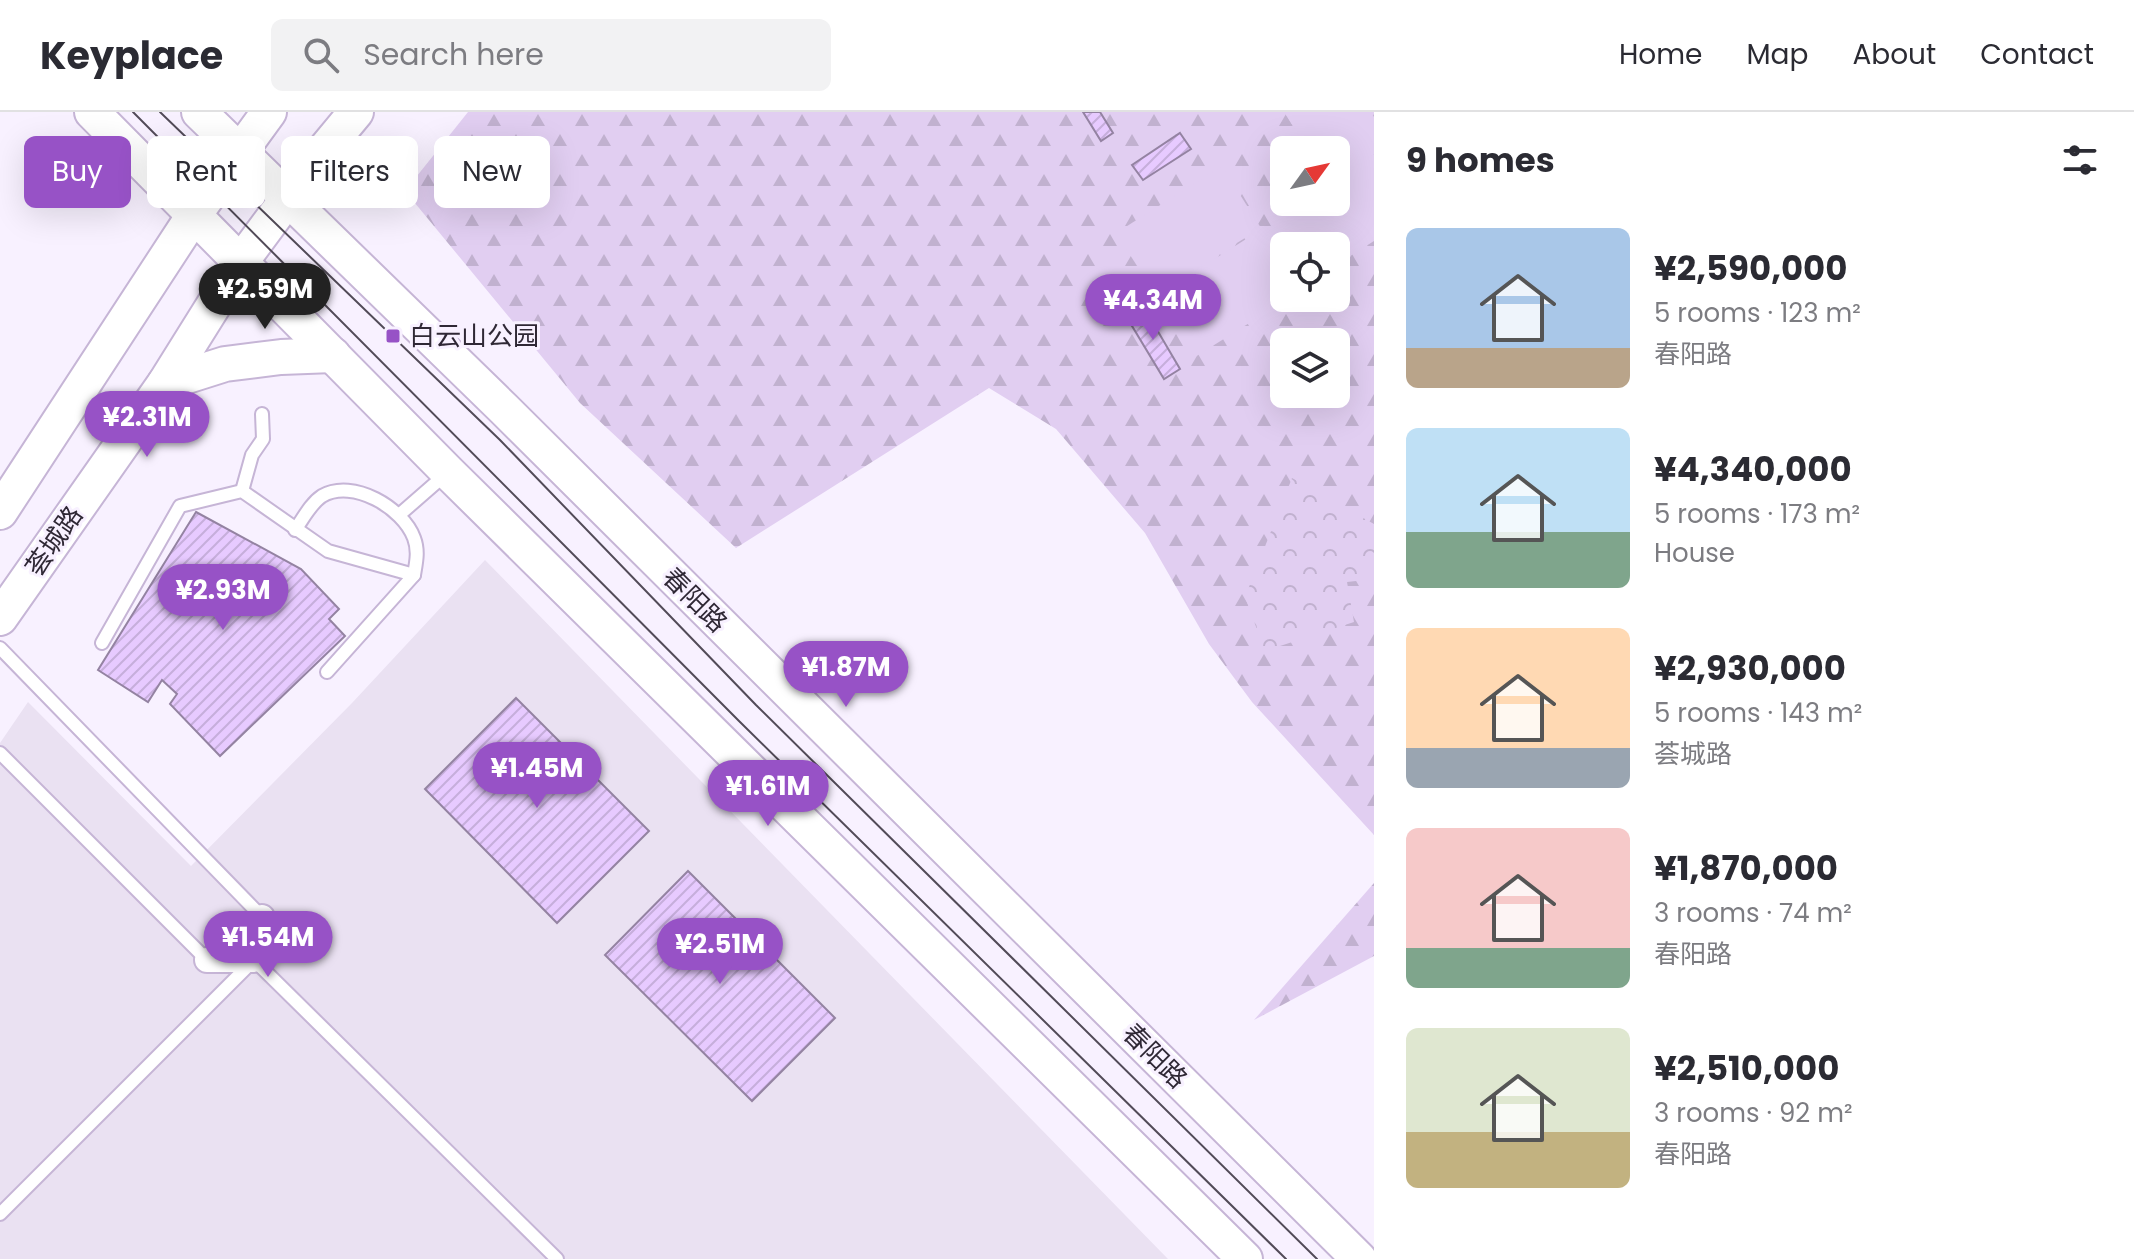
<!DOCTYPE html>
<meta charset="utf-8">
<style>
body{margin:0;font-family:Poppins,"Noto Sans SC",sans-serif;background:#f2f2f3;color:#2b2b33;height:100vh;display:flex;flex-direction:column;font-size:30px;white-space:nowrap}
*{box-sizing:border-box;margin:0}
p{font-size:26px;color:#7c7c81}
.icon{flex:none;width:44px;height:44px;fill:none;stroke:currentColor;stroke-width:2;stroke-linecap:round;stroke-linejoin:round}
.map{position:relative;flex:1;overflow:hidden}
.drawer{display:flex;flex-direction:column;background:#fff;width:760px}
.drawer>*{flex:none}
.banner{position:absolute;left:24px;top:24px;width:760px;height:72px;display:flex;gap:16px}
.needle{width:52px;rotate:57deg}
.buttons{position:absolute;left:1270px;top:24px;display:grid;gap:16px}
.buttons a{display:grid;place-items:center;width:80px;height:80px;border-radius:12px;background:#fff;box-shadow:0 8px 32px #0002;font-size:40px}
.price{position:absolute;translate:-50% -68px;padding:0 18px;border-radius:28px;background:#9752c6;color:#fff;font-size:26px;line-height:52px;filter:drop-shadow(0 2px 4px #0008)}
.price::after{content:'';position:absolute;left:50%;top:48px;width:24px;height:18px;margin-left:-12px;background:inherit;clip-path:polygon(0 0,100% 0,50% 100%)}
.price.on{background:#222;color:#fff}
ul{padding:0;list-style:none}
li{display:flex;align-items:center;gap:24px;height:200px;padding:0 32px}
li span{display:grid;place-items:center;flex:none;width:224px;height:160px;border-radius:12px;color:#555}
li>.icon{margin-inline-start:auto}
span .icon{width:96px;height:96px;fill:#fffc;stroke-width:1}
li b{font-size:34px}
h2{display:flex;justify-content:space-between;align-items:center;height:96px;padding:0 32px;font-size:34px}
.chip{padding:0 28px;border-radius:12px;background:#fff;box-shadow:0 8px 32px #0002;font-size:28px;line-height:72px}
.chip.on{background:#9752c6;color:#fff}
header{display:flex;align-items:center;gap:48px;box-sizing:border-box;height:112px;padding:0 40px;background:#fff;border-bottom:2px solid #e1e1e2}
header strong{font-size:38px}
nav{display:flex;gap:44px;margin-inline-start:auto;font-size:28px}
.search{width:560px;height:72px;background:#f2f2f3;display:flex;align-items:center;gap:20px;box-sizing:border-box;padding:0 28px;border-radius:12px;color:#7c7c81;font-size:30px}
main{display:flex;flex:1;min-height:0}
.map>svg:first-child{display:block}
</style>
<header>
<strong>Keyplace</strong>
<div class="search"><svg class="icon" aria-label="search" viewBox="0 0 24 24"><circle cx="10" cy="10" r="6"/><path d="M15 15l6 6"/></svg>Search here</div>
<nav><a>Home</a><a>Map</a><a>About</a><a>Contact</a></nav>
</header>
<main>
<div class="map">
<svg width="1374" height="1147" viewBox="0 0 1374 1147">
<defs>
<pattern id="forest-firs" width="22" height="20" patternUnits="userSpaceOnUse" patternTransform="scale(2)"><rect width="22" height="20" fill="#e1cef1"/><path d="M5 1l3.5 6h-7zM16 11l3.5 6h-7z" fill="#c1b1cf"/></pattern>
<pattern id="park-crowns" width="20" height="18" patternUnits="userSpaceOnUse" patternTransform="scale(2)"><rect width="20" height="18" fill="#e1cef1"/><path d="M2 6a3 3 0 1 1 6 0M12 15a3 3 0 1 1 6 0" fill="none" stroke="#c1b1cf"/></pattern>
<pattern id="building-hatch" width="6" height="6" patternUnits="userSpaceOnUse" patternTransform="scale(2)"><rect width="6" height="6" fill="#e7caff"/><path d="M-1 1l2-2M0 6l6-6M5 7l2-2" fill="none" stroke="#c6aedb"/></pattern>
</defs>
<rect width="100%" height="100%" fill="#f8f1ff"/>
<polygon fill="#eae1f2" points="485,448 1168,1147 0,1147 0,631 28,590 191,754 352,591"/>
<g fill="url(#forest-firs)" fill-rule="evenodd">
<path d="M468 0H1374V723L1252 590 1209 532 1145 421 1056 317 989 276 736 436 580 291 405 79ZM1284 38H1336V90H1284ZM1284 134H1336V186H1284ZM1284 230H1336V282H1284Z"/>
<polygon points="1374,771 1374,844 1254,908"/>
</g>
<polygon fill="url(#park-crowns)" points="1292,366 1374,412 1374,467 1347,470 1354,510 1265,539 1245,485"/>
<g fill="#e1cef1">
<polygon points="1284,0 1371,0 1374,5 1374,28 1336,52 1336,38 1308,38"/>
<polygon points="1374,42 1374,129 1336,153 1336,134 1291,134 1273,106 1298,90 1336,90 1336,66"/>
<polygon points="1222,54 1261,116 1155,182 1116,121"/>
<polygon points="1262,117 1284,153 1284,186 1289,186 1195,245 1156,184"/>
</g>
<g fill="url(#building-hatch)" stroke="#9483a2" stroke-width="2">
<polygon points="1083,0 1100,0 1113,21 1101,29"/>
<polygon points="1180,21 1191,37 1143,68 1132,53"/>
<polygon points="1143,194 1180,257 1164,267 1126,204"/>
<polygon points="196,400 301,457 339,497 329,507 345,524 220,644 170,592 177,582 162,568 148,590 98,558"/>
<polygon points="516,586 649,719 557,811 425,677"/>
<polygon points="688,759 835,906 752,989 605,843"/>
</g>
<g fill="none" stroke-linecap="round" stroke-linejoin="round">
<defs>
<g id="lane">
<polyline points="242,379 252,343 263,327 262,302"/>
<polyline points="399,403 446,362"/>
<path d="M295 418C303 407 310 392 322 384 353 366 403 396 414 426 419 439 416 451 414 463"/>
<polyline points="102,531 180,394 242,379 328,439 414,463 327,560"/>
<polyline points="0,536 262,805"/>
<polyline points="0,641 207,848"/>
<polyline points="0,1102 254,848 557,1147"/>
</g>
<polyline id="street" points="207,848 254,848 262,805"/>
<g id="secondary">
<polyline points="92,0 448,360 1245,1147"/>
<polyline points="199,0 504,297 1359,1147"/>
<polyline points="165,271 225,252 281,245 333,243"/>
<polyline points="0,400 194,103 269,0"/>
<polyline points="0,506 165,271 240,151 317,47 356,0"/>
</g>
</defs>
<use href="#lane" stroke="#c6b5d6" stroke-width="16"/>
<use href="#street" stroke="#c6b5d6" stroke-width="28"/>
<use href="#secondary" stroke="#c6b5d6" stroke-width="38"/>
<use href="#lane" stroke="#fff" stroke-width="12"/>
<use href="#street" stroke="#fff" stroke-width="24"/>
<use href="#secondary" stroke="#fff" stroke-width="34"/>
<g stroke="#524b58" stroke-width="2">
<polyline points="133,0 739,609 1286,1147"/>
<polyline points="160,0 500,328 756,593 1317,1147"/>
</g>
</g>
<rect fill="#9752c6" stroke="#f8f1ff" stroke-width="3" x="385" y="216" width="16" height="16" rx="4"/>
<g text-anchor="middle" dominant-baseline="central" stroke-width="6" stroke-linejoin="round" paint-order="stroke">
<g font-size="26" fill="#2f2835" stroke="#f8f1ff" text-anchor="start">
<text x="409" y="224">白云山公园</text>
</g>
<g font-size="26" fill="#2f2835" stroke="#f8f1ff">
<text transform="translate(54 429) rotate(-55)">荟城路</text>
<text transform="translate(695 488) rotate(45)">春阳路</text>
<text transform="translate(1155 944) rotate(45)">春阳路</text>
</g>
</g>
</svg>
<div class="buttons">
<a><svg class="needle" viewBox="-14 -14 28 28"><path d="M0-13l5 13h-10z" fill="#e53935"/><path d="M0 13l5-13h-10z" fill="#7c7c81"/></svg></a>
<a><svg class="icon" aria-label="locate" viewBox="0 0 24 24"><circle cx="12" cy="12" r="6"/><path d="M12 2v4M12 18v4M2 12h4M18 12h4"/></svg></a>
<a><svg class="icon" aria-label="layers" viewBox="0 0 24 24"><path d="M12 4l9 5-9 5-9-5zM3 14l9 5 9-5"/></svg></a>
</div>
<b class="price on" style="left:265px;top:219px">¥2.59M</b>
<b class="price" style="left:1153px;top:230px">¥4.34M</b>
<b class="price" style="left:147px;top:347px">¥2.31M</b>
<b class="price" style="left:223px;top:520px">¥2.93M</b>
<b class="price" style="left:846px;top:597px">¥1.87M</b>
<b class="price" style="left:537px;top:698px">¥1.45M</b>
<b class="price" style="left:768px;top:716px">¥1.61M</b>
<b class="price" style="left:268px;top:867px">¥1.54M</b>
<b class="price" style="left:720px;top:874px">¥2.51M</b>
<div class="banner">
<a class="chip on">Buy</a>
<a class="chip">Rent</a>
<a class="chip">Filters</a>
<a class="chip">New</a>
</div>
</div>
<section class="drawer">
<h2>9 homes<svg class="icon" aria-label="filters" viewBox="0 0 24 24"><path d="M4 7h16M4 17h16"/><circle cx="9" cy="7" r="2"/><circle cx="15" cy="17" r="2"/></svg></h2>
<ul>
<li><span style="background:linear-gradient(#a9c7e8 75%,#b9a48a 0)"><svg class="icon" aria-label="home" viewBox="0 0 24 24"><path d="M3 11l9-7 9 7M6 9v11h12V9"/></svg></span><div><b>¥2,590,000</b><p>5 rooms · 123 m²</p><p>春阳路</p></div></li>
<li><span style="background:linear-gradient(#bfe0f5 65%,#7fa58c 0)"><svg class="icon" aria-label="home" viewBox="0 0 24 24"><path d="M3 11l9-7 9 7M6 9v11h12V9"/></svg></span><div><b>¥4,340,000</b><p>5 rooms · 173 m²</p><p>House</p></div></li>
<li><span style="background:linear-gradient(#ffd9b3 75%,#9aa5b1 0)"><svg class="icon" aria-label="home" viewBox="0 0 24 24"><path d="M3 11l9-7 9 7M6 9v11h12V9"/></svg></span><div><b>¥2,930,000</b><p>5 rooms · 143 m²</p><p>荟城路</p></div></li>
<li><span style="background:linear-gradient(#f6c9c9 75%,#7fa58c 0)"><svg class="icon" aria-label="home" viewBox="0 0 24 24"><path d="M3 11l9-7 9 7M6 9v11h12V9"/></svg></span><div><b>¥1,870,000</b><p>3 rooms · 74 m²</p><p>春阳路</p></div></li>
<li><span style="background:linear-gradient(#dfe7d0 65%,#c2b280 0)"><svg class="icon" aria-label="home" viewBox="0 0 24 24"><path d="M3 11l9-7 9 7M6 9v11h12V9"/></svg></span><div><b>¥2,510,000</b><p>3 rooms · 92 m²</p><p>春阳路</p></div></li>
</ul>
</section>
</main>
